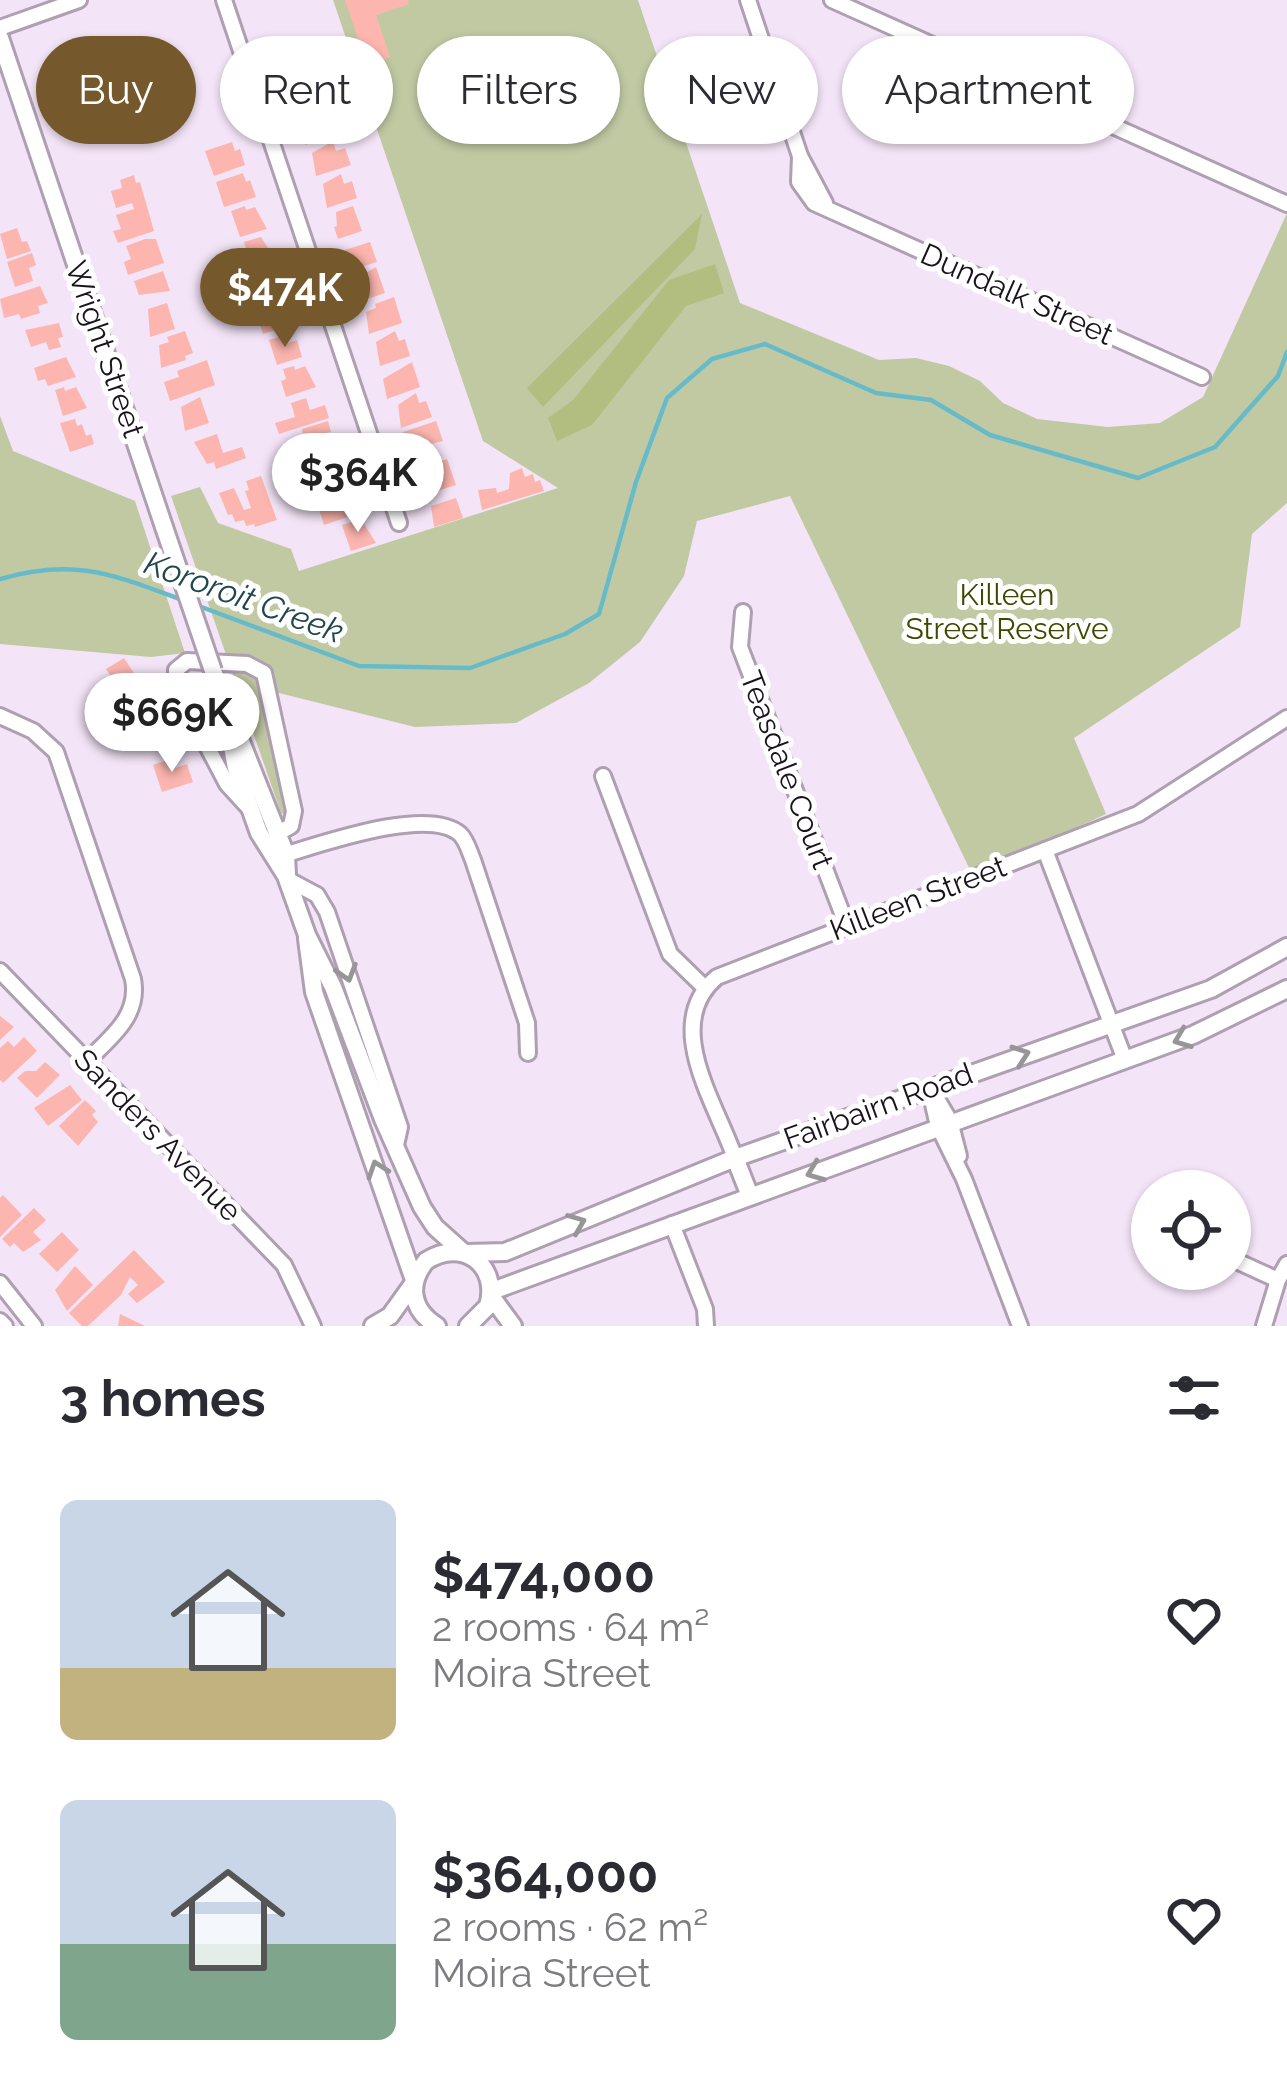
<!DOCTYPE html>
<meta charset="utf-8">
<style>
body{margin:0;font-family:Raleway,sans-serif;background:#f7f7f7;color:#2b2b33;height:100vh;display:flex;flex-direction:column;font-size:45px;white-space:nowrap}
*{box-sizing:border-box;margin:0}
p{font-size:39px;color:#7c7c81}
.icon{flex:none;width:66px;height:66px;fill:none;stroke:currentColor;stroke-width:2;stroke-linecap:round;stroke-linejoin:round}
.map{position:relative;height:1326px;overflow:hidden}
.drawer{display:flex;flex-direction:column;background:#fff;flex:1}
.drawer>*{flex:none}
.top-card{position:absolute;left:36px;top:36px;width:1215px;height:108px;display:flex;gap:24px}
.buttons{position:absolute;left:1131px;top:1170px;display:grid;gap:24px}
.buttons a{display:grid;place-items:center;width:120px;height:120px;border-radius:50%;background:#fff;box-shadow:0 3px 9px #0004;font-size:60px}
.price{position:absolute;translate:-50% -102px;padding:0 27px;border-radius:42px;background:#fff;color:#222;font-size:39px;line-height:78px;filter:drop-shadow(0 3px 6px #0008)}
.price::after{content:'';position:absolute;left:50%;top:72px;width:36px;height:27px;margin-left:-18px;background:inherit;clip-path:polygon(0 0,100% 0,50% 100%)}
.price.on{background:#75582b;color:#fff}
ul{padding:0;list-style:none}
li{display:flex;align-items:center;gap:36px;height:300px;padding:0 60px}
li span{display:grid;place-items:center;flex:none;width:336px;height:240px;border-radius:18px;color:#555}
li>.icon{margin-inline-start:auto}
span .icon{width:144px;height:144px;fill:#fffc;stroke-width:1}
li b{font-size:51px}
h2{display:flex;justify-content:space-between;align-items:center;height:144px;padding:0 60px;font-size:51px}
.tag{padding:0 42px;border-radius:54px;background:#fff;box-shadow:0 3px 9px #0004;font-size:42px;line-height:108px}
.tag.on{background:#75582b;color:#fff}
.map>svg:first-child{display:block}
</style>
<div class="map">
<svg width="1287" height="1326" viewBox="0 0 1287 1326">
<rect width="100%" height="100%" fill="#f4e4f7"/>
<g fill="#c1c9a3">
<polygon points="333,0 638,0 740,303 879,360 916,358 949,366 980,381 1003,403 1037,419 1108,427 1160,423 1203,397 1287,213 1287,503 1252,534 1240,627 1074,738 1106,814 973,876 790,496 697,521 684,576 640,642 589,683 516,723 415,727 263,689 288,815 281,813 171,496 200,487 218,523 291,549 299,571 558,488 483,441"/>
<polygon points="0,416 13,451 135,501 185,653 151,657 0,644"/>
</g>
<g fill="#b2be80">
<polygon points="702,214 695,249 543,407 527,388"/>
<polygon points="715,264 724,293 686,306 592,425 557,441 548,418 573,400 669,280"/>
</g>
<g fill="none" stroke-linecap="round" stroke-linejoin="round">
<g stroke="#67bbc8" stroke-width="4.5">
<path d="M0 579C76 557 114 575 185 601"/>
<polyline points="196,605 359,666 470,668 565,634 599,614 636,482 667,398 712,359 765,344 876,393 931,400 990,435 1138,478 1215,447 1278,376 1287,352"/>
</g>
</g>
<g fill="#fcb6af">
<polygon points="345,0 408,0 409,4 376,15 390,57 367,65"/>
<polygon points="323,110 331,136 305,145 303,122"/>
<polygon points="333,141 336,151 345,148 351,165 316,176 312,153"/>
<polygon points="232,142 235,151 240,149 245,165 214,176 205,151"/>
<polygon points="243,173 246,182 250,180 256,197 224,207 216,182"/>
<polygon points="341,174 344,184 352,181 357,198 327,208 323,184"/>
<polygon points="134,175 136,183 140,182 154,231 118,243 113,231 121,229 116,215 134,209 132,203 116,208 111,191 122,188 120,180"/>
<polygon points="245,206 246,210 255,207 267,229 240,237 231,211"/>
<polygon points="353,206 362,231 338,239 334,227 337,226 336,212"/>
<polygon points="17,228 22,242 27,241 31,251 7,259 0,234"/>
<polygon points="261,237 270,251 274,250 277,261 252,269 244,242"/>
<polygon points="145,239 156,239 164,263 128,275 124,262 131,259 126,246"/>
<polygon points="370,242 377,262 348,271 345,250"/>
<polygon points="32,253 36,265 29,268 33,281 15,287 7,262"/>
<polygon points="376,267 385,293 359,302 355,292 361,290 357,278"/>
<polygon points="272,268 276,281 283,279 287,292 262,301 253,274"/>
<polygon points="163,271 170,291 139,295 134,281"/>
<polygon points="40,286 48,303 38,306 40,313 21,319 19,314 4,318 0,299"/>
<polygon points="394,297 402,323 369,334 366,312 376,308 375,304"/>
<polygon points="167,303 175,329 150,337 148,309"/>
<polygon points="276,304 277,308 288,304 298,323 263,334 255,308"/>
<polygon points="59,323 63,337 58,338 61,347 49,350 46,342 31,347 25,330"/>
<polygon points="185,331 193,353 185,356 186,360 161,368 159,345 169,342 167,337"/>
<polygon points="395,331 399,341 405,339 410,356 380,366 376,342"/>
<polygon points="282,336 285,344 297,340 302,357 277,365 269,340"/>
<polygon points="66,357 76,377 48,386 45,379 38,381 34,368"/>
<polygon points="207,360 215,385 170,401 164,382 179,377 177,371"/>
<polygon points="412,362 420,387 387,399 383,379"/>
<polygon points="294,366 295,370 305,366 316,387 286,397 281,381 286,379 283,369"/>
<polygon points="64,387 65,391 76,387 87,408 63,416 55,390"/>
<polygon points="416,393 419,403 426,401 432,417 401,428 398,405"/>
<polygon points="200,397 209,423 185,431 181,407"/>
<polygon points="306,398 310,410 325,405 329,418 279,434 275,423 295,417 291,403"/>
<polygon points="75,419 77,426 82,424 86,436 91,434 94,444 70,452 60,423"/>
<polygon points="328,421 331,432 325,433 328,450 306,457 302,429"/>
<polygon points="436,421 443,441 424,446 422,439 407,444 403,432"/>
<polygon points="217,434 223,453 242,447 246,458 216,469 214,462 207,464 194,442"/>
<polygon points="447,459 456,485 424,495 420,473 430,470 429,465"/>
<polygon points="329,460 330,464 340,461 343,470 350,468 354,480 329,488 316,464"/>
<polygon points="522,468 525,477 533,474 535,482 540,480 544,491 482,510 478,490 496,488 497,493 509,489 510,473"/>
<polygon points="261,476 277,520 255,527 254,524 246,526 244,520 235,522 232,514 228,515 219,493 234,488 244,510 251,508 245,491 249,490 246,481"/>
<polygon points="351,489 355,502 361,501 365,511 324,525 316,500"/>
<polygon points="456,498 463,518 434,527 431,506"/>
<polygon points="361,519 376,543 351,551 342,525"/>
<polygon points="124,658 143,687 140,689 143,695 129,704 106,669"/>
<polygon points="153,703 158,719 146,722 149,731 161,727 165,742 138,751 125,712"/>
<polygon points="173,758 176,768 187,764 193,782 162,792 153,765"/>
<polygon points="0,1016 14,1027 0,1040"/>
<polygon points="24,1037 37,1051 3,1083 0,1080 0,1048 8,1041 14,1047"/>
<polygon points="45,1062 60,1075 37,1098 17,1078 25,1071 36,1071"/>
<polygon points="70,1085 82,1100 48,1126 34,1108"/>
<polygon points="85,1100 96,1111 92,1115 98,1122 78,1146 59,1126"/>
<polygon points="3,1195 22,1215 0,1237 0,1198"/>
<polygon points="34,1208 46,1220 33,1232 41,1240 23,1252 14,1243 10,1247 2,1239"/>
<polygon points="62,1232 79,1250 57,1272 39,1254"/>
<polygon points="134,1250 165,1282 137,1303 128,1294 138,1285 130,1277 121,1295 88,1326 82,1326 69,1313"/>
<polygon points="75,1266 93,1285 67,1311 55,1290"/>
<polygon points="120,1314 145,1326 118,1326"/>
</g>
<g fill="none" stroke-linecap="round" stroke-linejoin="round">
<defs>
<g id="minor">
<polyline points="224,0 399,523"/>
<polyline points="748,0 800,156 825,203"/>
<polyline points="832,0 1287,204"/>
<polyline points="0,28 79,0"/>
<polyline points="800,156 799,182 814,203 1202,377"/>
<polyline points="743,612 740,647 847,926"/>
<path d="M0 716 33 731 56 752 133 979C140 1016 111 1037 87 1061"/>
<polyline points="603,776 670,954 705,988"/>
<polyline points="248,807 227,784 176,687 176,670 187,661 247,664 264,673 294,811 291,826 278,833"/>
<polyline points="1045,850 1125,1060"/>
<path d="M277 857C316 846 427 805 460 834 467 841 469 851 473 860L527 1023 528 1053"/>
<polyline points="287,879 317,895 327,912 400,1127 396,1145"/>
<polyline points="0,971 284,1265 313,1326"/>
<polyline points="929,1087 938,1126 964,1179 1020,1326"/>
<polyline points="937,1099 950,1121 959,1156"/>
<path d="M735 1158C716 1103 661 1024 717 977L1138 814 1287 718"/>
<polyline points="672,1224 705,1309 706,1326"/>
<polyline points="1230,1258 1278,1280"/>
<polyline points="0,1283 34,1326"/>
<polyline points="0,1321 5,1326"/>
<polyline points="1264,1326 1278,1280 1287,1264"/>
</g>
<g id="tertiary">
<polyline points="0,38 164,527"/>
<polyline points="213,671 286,855 287,875"/>
<polyline points="224,705 236,768 259,833 286,876 307,935 333,987 383,1119 422,1207 435,1227 463,1252"/>
<polyline points="307,939 314,992 414,1280"/>
<polyline points="735,1158 750,1196"/>
<polyline points="467,1253 505,1252 735,1158 1211,989 1287,947"/>
<polyline points="492,1291 1193,1035 1287,989"/>
<polyline points="491,1296 513,1326"/>
<polyline points="373,1326 390,1316 413,1284"/>
<path d="M437 1326C411 1310 407 1284 426 1261 462 1237 500 1265 488 1306L468 1326"/>
</g>
</defs>
<use href="#minor" stroke="#ae9fb1" stroke-width="20"/>
<use href="#tertiary" stroke="#ae9fb1" stroke-width="22"/>
<use href="#minor" stroke="#fff" stroke-width="14"/>
<use href="#tertiary" stroke="#fff" stroke-width="16"/>
<defs>
<polyline id="tertiary-bridge" points="164,527 213,671"/>
</defs>
<use href="#tertiary-bridge" stroke="#ae9fb1" stroke-width="22" stroke-linecap="butt"/>
<use href="#tertiary-bridge" stroke="#fff" stroke-width="16"/>
</g>
<defs><path id="oneway-chevron" d="M-2-3.5L2.5 0L-2 3.5" fill="none" stroke-width="1.6" stroke-linecap="round" stroke-linejoin="round" transform="scale(3)"/></defs>
<g stroke="#989598">
<use href="#oneway-chevron" transform="translate(347 973) rotate(73)"/>
<use href="#oneway-chevron" transform="translate(1182 1039) rotate(159)"/>
<use href="#oneway-chevron" transform="translate(1021 1055) rotate(-19)"/>
<use href="#oneway-chevron" transform="translate(377 1169) rotate(-109)"/>
<use href="#oneway-chevron" transform="translate(815 1172) rotate(159)"/>
<use href="#oneway-chevron" transform="translate(577 1223) rotate(-22)"/>
</g>
<g text-anchor="middle" dominant-baseline="central" stroke-width="10" stroke-linejoin="round" paint-order="stroke">
<g font-size="30" fill="#19141b" stroke="#fff">
<text transform="translate(1017 294) rotate(24)">Dundalk Street</text>
<text transform="translate(105 349) rotate(71)">Wright Street</text>
<text transform="translate(787 770) rotate(69)">Teasdale Court</text>
<text transform="translate(918 898) rotate(-21)">Killeen Street</text>
<text transform="translate(878 1106) rotate(-20)">Fairbairn Road</text>
<text transform="translate(158 1135) rotate(46)">Sanders Avenue</text>
</g>
<g font-size="30" fill="#404900" stroke="#fff">
<text x="1007" y="594">Killeen<tspan x="1007" dy="34">Street Reserve</tspan></text>
</g>
<g font-size="33" font-style="italic" fill="#20474d" stroke="#fff">
<text transform="translate(244 597) rotate(20)">Kororoit Creek</text>
</g>
</g>
</svg>
<div class="buttons">
<a><svg class="icon" aria-label="locate" viewBox="0 0 24 24"><circle cx="12" cy="12" r="6"/><path d="M12 2v4M12 18v4M2 12h4M18 12h4"/></svg></a>
</div>
<b class="price on" style="left:285px;top:350px">$474K</b>
<b class="price" style="left:358px;top:535px">$364K</b>
<b class="price" style="left:172px;top:775px">$669K</b>
<div class="top-card">
<a class="tag on">Buy</a>
<a class="tag">Rent</a>
<a class="tag">Filters</a>
<a class="tag">New</a>
<a class="tag">Apartment</a>
</div>
</div>
<section class="drawer">
<h2>3 homes<svg class="icon" aria-label="filters" viewBox="0 0 24 24"><path d="M4 7h16M4 17h16"/><circle cx="9" cy="7" r="2"/><circle cx="15" cy="17" r="2"/></svg></h2>
<ul>
<li><span style="background:linear-gradient(#c9d6e8 70%,#c2b280 0)"><svg class="icon" aria-label="home" viewBox="0 0 24 24"><path d="M3 11l9-7 9 7M6 9v11h12V9"/></svg></span><div><b>$474,000</b><p>2 rooms · 64 m²</p><p>Moira Street</p></div><svg class="icon" aria-label="heart" viewBox="0 0 24 24"><path d="M12 20l-8-8c-3-5 5-10 8-4 3-6 11-1 8 4z"/></svg></li>
<li><span style="background:linear-gradient(#c9d6e8 60%,#7fa58c 0)"><svg class="icon" aria-label="home" viewBox="0 0 24 24"><path d="M3 11l9-7 9 7M6 9v11h12V9"/></svg></span><div><b>$364,000</b><p>2 rooms · 62 m²</p><p>Moira Street</p></div><svg class="icon" aria-label="heart" viewBox="0 0 24 24"><path d="M12 20l-8-8c-3-5 5-10 8-4 3-6 11-1 8 4z"/></svg></li>
</ul>
</section>
